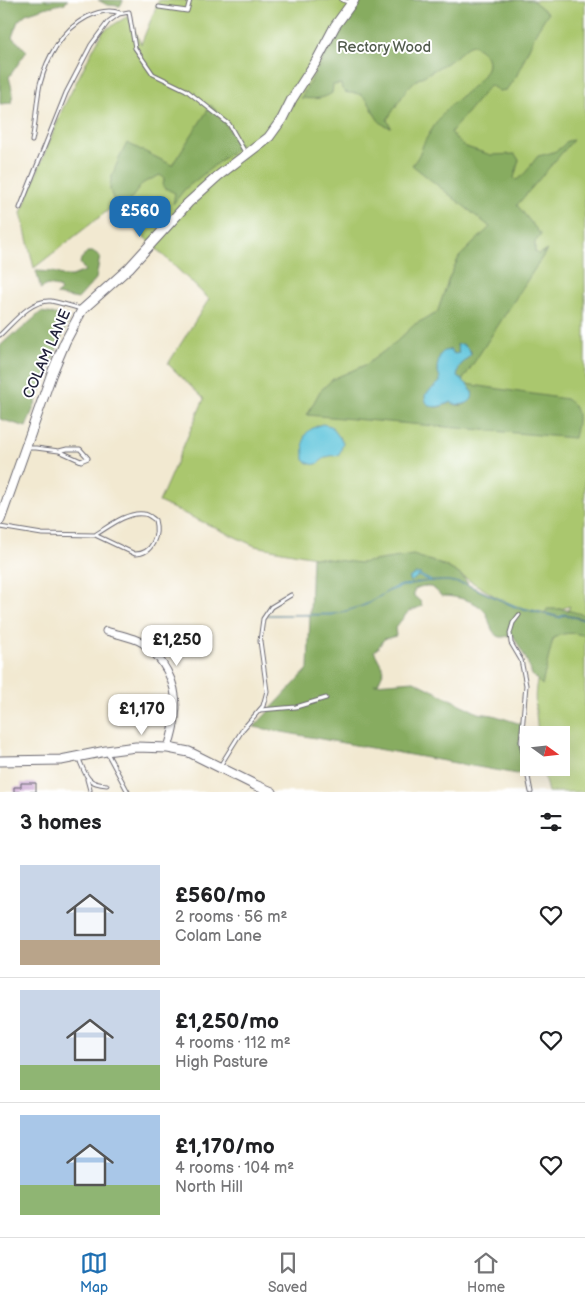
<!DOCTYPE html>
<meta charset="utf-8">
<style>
body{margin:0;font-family:"Balsamiq Sans",sans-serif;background:#f2f2f2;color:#202124;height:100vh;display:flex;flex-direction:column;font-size:19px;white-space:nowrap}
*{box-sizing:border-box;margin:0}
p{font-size:16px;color:#757577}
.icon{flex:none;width:28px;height:28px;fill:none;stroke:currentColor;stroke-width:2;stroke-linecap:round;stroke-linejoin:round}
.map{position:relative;height:792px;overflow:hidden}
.details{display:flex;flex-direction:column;background:#fff;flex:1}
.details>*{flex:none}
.needle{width:32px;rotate:105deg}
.buttons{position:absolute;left:520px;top:726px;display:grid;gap:10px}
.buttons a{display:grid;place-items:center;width:50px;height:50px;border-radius:0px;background:#fff;box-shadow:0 5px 20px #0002;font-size:25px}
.price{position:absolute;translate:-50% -42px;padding:0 11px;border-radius:10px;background:#fff;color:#222;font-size:16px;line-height:32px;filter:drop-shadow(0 1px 2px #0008)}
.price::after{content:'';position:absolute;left:50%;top:30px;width:15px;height:11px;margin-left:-8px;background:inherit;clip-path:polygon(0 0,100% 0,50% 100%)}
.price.on{background:#1f6fb2;color:#fff}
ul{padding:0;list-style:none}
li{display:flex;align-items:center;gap:15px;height:125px;padding:0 20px}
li+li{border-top:1px solid #e0e0e0}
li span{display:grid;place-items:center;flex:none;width:140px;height:100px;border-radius:0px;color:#555}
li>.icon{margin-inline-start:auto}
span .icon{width:60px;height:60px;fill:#fffc;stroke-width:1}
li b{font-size:21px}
h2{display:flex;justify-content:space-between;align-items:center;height:60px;padding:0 20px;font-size:21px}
.tab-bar{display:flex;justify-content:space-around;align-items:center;height:70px;border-top:1px solid #e0e0e0;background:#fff;font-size:14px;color:#757577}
.tab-bar a{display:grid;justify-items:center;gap:2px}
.tab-bar .on{color:#1f6fb2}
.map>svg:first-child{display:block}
</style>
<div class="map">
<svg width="585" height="792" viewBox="0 0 585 792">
<rect width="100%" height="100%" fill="#fff"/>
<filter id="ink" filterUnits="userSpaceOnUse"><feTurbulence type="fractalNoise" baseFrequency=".02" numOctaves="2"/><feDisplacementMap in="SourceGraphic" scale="10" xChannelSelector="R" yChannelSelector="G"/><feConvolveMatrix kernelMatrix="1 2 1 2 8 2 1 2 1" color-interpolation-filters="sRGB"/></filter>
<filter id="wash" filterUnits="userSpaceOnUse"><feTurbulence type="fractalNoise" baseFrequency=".0096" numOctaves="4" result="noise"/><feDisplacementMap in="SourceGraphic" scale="20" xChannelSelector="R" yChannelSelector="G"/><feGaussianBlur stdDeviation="1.12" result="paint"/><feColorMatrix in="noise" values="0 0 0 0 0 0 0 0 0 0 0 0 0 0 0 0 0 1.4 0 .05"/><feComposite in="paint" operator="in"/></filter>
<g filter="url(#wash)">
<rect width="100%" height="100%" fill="#f2e9d1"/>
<path fill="#aac76e" stroke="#667454" d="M159 0H585V792H548L542 768H561V735H538C537 718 533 698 537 681 544 654 559 631 570 606L547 613 517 607 498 598 444 565H358L255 546 159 502 204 399 168 364 209 299 125 219 123 209 115 205 34 268 21 213 62 110 87 61 103 31 128 16 141 44Z"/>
<g fill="#87ac61" stroke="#54674e">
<polygon points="0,0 68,0 65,3 44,8 26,14 18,21 12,37 27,51 9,77 13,93 11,103 0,104"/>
<polygon points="98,0 123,0 123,1 120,6 107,5"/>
<path d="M360 0H532L548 13 536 32 517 75 506 90 499 91 490 85 451 132 458 141 466 147 491 155 515 154 519 160 514 178 516 180C525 176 531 164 538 156 551 153 559 152 567 141L573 140 517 205 541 235 535 242V252L539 254 547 250 462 381 457 376 459 367 471 354V351L462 344 457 345 459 353 454 354 451 350H448L440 382 426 402C437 410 440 407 451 402 461 410 472 403 472 391L466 384 566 399C582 408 577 423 574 438L307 415 320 391 333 379 367 364 396 342 415 324 437 313 449 278 459 257 490 227 412 165C418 158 420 153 423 145 427 136 438 120 444 112 455 99 481 84 487 68 491 57 481 48 472 45L467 47 453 59 415 81 407 89 387 120 391 127C372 125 375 103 361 95 356 92 350 94 345 92L342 89 341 84 333 85 332 93C322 100 312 99 301 98L342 25Z"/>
<path d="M211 105 217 112 240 145 185 189 173 204 175 193 163 187 164 178 160 175 143 183 130 200 129 219H125L123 209 115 205C114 199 111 195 110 190 109 177 121 155 127 143L172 165Z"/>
<polygon points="87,252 94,252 100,256 96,279 78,299 56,295 61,291 58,287 47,285 41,289 36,271 53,272 65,276 72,276 85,271 80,263 81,259"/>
<polygon points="41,312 67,316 69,319 26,427 0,419 0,346 14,333 16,334"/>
<path d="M413 555C428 560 463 569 468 585L515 607 561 618 564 615 585 620V636C575 632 561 632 553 639L542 685 532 675 527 661 513 635C508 635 503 639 498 636 490 631 490 622 487 615 480 601 456 596 441 596 434 586 424 583 414 590V596L421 602 422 606 408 612 395 628 396 636 384 639 378 648 374 651 384 670 378 683 374 684 414 681 478 713 493 715 521 724 520 746 526 771 517 774 254 727 308 669 312 557 360 563Z"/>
<polygon points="547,609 563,609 585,615 585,619 563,614 560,617 545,613"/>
</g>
<g fill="#5fc5dc" stroke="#40748c">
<path d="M462 344 469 349 471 354 459 367 457 376C461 380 469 384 471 390 478 403 459 408 451 402 441 407 425 412 425 395L440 382V378L437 368 440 355 444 351 451 350 454 354 459 353 457 345Z"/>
<path d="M322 424 331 426 343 442C342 445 341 452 339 454 336 457 334 455 330 456 319 458 319 471 304 460 304 438 299 433 322 424Z"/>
<path d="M420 573V575L432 581H450L468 585 516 606 560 617 563 614 585 620 563 615 561 618 515 607 468 585 447 581 418 582 409 586H403L387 592 366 605 332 615H267L332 614C343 612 356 609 366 604 378 599 389 588 402 585 411 584 420 583 429 581L418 576 412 581H409V578L415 574H420Z"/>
</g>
<g id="blocks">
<polygon fill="#c59acc" points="21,783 36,783 36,792 14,792 14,787 21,787"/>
</g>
</g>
<g filter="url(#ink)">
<use href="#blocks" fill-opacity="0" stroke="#6b6870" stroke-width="1"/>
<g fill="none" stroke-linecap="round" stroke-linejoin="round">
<defs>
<g id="lane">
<polyline points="342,0 351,3"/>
<polyline points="159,7 187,11 190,0"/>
<path d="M32 141C36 123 36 103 40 84 47 57 62 30 87 17 97 12 110 9 120 13"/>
<polyline points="20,208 66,93 91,45 108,22 119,14 129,12 135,48 153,74 186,90 229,124 246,154"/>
<path d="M0 335C13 323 31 299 51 301 61 303 71 306 81 309"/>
<polyline points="28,448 36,448 59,451 81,461 88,458 80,449 67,449 59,451"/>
<path d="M0 527 42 534 95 535 135 554C153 554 159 535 155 520 152 518 148 514 144 514 128 511 108 527 95 535"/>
<polyline points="519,615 513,623 510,633 511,643 521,660 526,685 521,742 531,792"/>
<polyline points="260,710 296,707 326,698"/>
<polyline points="106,751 128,792"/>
<path d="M79 759C86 776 87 784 107 785"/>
<polyline points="220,766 243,729 263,706 267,691 260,641 263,619 271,607 291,595"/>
<polyline points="87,779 90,790"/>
</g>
<path id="street" d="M106 631C120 635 139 638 149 648 169 666 179 691 175 718 174 728 171 738 168 748"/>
<g id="secondary">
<polyline points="0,520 52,373 65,342 82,310 129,268 188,203 218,176 269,137 282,119 292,99 317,60 335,26 354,0"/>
<polyline points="0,761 61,760 106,751 136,747 168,748 189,752 255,785 272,792"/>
</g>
</defs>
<use href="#lane" stroke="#6b6870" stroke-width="5"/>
<use href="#street" stroke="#6b6870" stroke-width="9"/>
<use href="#secondary" stroke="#6b6870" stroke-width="11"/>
<use href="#lane" stroke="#fff" stroke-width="3"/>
<use href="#street" stroke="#fff" stroke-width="7"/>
<use href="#secondary" stroke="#fff" stroke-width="9"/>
</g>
</g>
<g text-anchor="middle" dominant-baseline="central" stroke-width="4" stroke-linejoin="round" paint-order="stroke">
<g font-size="15" fill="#525c4d" stroke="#fff">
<text x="384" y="47">Rectory Wood</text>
</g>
<g font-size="15" fill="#22223b" stroke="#fff">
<text transform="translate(47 354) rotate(-66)">COLAM LANE</text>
</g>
</g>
</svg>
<div class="buttons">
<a><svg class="needle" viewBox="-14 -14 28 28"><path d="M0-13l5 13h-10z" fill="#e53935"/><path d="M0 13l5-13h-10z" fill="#757577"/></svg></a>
</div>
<b class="price on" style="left:140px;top:238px">£560</b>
<b class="price" style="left:177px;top:667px">£1,250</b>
<b class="price" style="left:142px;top:736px">£1,170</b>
</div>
<section class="details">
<h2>3 homes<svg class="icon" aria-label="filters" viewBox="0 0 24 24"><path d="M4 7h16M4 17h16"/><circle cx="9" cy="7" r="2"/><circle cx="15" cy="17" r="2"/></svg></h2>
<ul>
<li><span style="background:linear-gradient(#c9d6e8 75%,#b9a48a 0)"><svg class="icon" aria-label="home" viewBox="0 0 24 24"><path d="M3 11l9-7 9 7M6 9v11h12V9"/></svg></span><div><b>£560/mo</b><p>2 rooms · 56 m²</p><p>Colam Lane</p></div><svg class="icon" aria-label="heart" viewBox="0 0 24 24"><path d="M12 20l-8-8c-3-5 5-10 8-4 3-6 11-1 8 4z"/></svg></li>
<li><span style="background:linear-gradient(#c9d6e8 75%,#8fb573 0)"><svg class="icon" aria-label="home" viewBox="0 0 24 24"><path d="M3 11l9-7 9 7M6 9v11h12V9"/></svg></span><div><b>£1,250/mo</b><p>4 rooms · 112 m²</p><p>High Pasture</p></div><svg class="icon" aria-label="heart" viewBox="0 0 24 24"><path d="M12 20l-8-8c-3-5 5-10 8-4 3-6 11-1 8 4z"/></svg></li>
<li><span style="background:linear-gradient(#a9c7e8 70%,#8fb573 0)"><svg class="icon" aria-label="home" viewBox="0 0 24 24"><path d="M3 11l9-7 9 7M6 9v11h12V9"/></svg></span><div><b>£1,170/mo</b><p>4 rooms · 104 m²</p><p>North Hill</p></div><svg class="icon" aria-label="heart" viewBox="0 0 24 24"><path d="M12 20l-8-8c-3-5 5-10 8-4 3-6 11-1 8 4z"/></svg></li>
</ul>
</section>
<nav class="tab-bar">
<a class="on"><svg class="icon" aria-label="map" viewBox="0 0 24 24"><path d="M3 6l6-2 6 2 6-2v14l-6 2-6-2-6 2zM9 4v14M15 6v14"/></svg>Map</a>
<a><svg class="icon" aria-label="saved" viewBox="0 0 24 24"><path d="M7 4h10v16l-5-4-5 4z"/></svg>Saved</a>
<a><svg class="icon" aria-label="home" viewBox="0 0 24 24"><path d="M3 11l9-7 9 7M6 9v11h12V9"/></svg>Home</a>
</nav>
